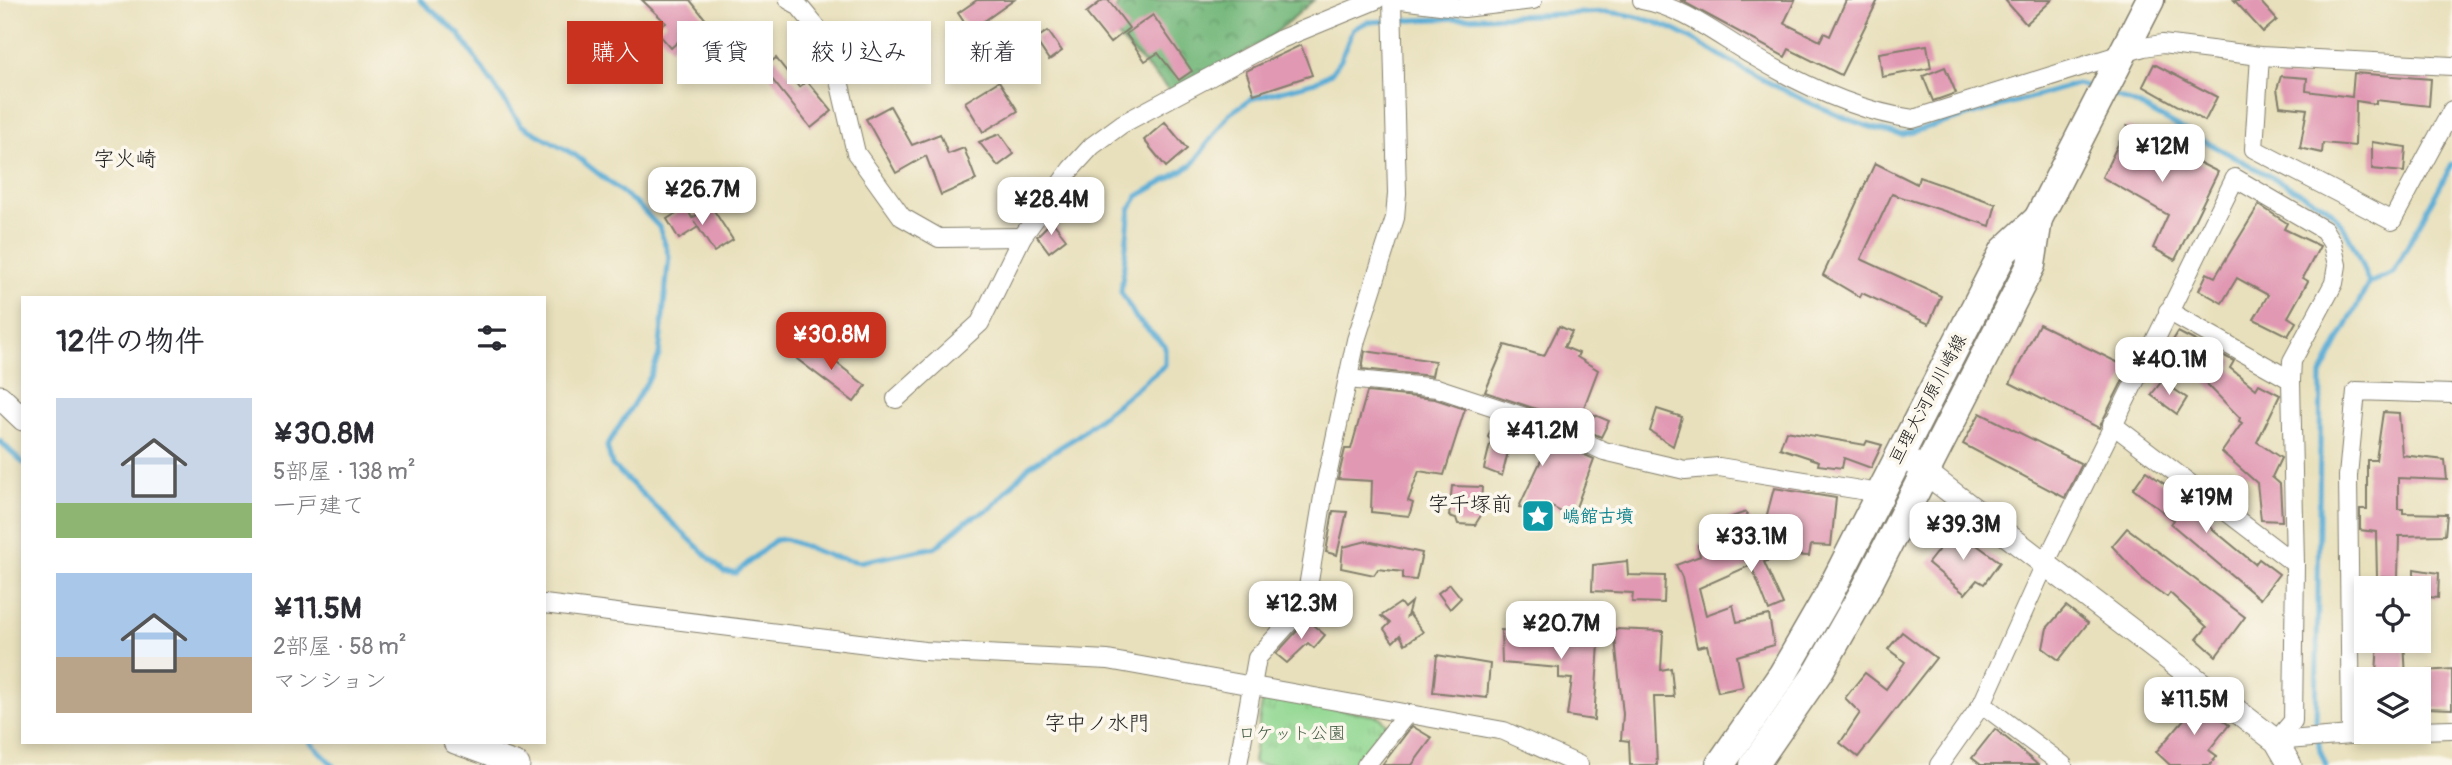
<!DOCTYPE html>
<html lang="ja">
<meta charset="utf-8">
<style>
body{margin:0;font-family:Pangolin,"Klee One",sans-serif;background:#f7f7f7;color:#2b2b33;height:100vh;display:flex;flex-direction:column;font-size:26px;white-space:nowrap}
*{box-sizing:border-box;margin:0}
p{font-size:23px;color:#7c7c81}
.icon{flex:none;width:38px;height:38px;fill:none;stroke:currentColor;stroke-width:2;stroke-linecap:round;stroke-linejoin:round}
.map{position:relative;flex:1;overflow:hidden}
.side{position:absolute;left:21px;top:296px;width:525px;height:448px;display:flex;flex-direction:column;background:#fff;border-radius:0px;box-shadow:0 4px 10px #0003}
.side>*{flex:none}
.banner{position:absolute;left:567px;top:21px;width:665px;height:63px;display:flex;gap:14px}
.fabs{position:absolute;left:2354px;top:576px;display:grid;gap:14px}
.fabs a{display:grid;place-items:center;width:77px;height:77px;border-radius:0px;background:#fff;box-shadow:0 4px 10px #0003;font-size:35px}
.price{position:absolute;translate:-50% -60px;padding:0 16px;border-radius:14px;background:#fff;color:#222;font-size:23px;line-height:46px;filter:drop-shadow(0 2px 4px #0008)}
.price::after{content:'';position:absolute;left:50%;top:42px;width:21px;height:16px;margin-left:-10px;background:inherit;clip-path:polygon(0 0,100% 0,50% 100%)}
.price.current{background:#c8321e;color:#fff}
ul{padding:0;list-style:none}
li{display:flex;align-items:center;gap:21px;height:175px;padding:0 35px}
li span{display:grid;place-items:center;flex:none;width:196px;height:140px;border-radius:0px;color:#555}
li>.icon{margin-inline-start:auto}
span .icon{width:84px;height:84px;fill:#fffc;stroke-width:1}
li b{font-size:30px}
h2{display:flex;justify-content:space-between;align-items:center;height:84px;padding:0 35px;font-size:30px}
.chip{padding:0 24px;border-radius:0px;background:#fff;box-shadow:0 4px 10px #0003;font-size:24px;line-height:63px}
.chip.current{background:#c8321e;color:#fff}
.map>svg:first-child{display:block}
</style>
<div class="map">
<svg width="2452" height="765" viewBox="0 0 2452 765">
<defs>
<pattern id="forest-crowns" width="20" height="18" patternUnits="userSpaceOnUse" patternTransform="scale(1.75)"><rect width="20" height="18" fill="#74b87b"/><path d="M2 6a3 3 0 1 1 6 0M12 15a3 3 0 1 1 6 0" fill="none" stroke="#5e9564"/></pattern>
<pattern id="park-tufts" width="24" height="20" patternUnits="userSpaceOnUse" patternTransform="scale(1.75)"><rect width="24" height="20" fill="#91d791"/><path d="M3 7l-1-3M5 7V3M7 7l1-3M15 17l-1-3M17 17v-4M19 17l1-3" fill="none" stroke="#7cb87c"/></pattern>
</defs>
<rect width="100%" height="100%" fill="#fbf7ec"/>
<filter id="ink" filterUnits="userSpaceOnUse"><feTurbulence type="fractalNoise" baseFrequency=".0143" numOctaves="2"/><feDisplacementMap in="SourceGraphic" scale="14" xChannelSelector="R" yChannelSelector="G"/><feConvolveMatrix kernelMatrix="1 2 1 2 8 2 1 2 1" color-interpolation-filters="sRGB"/></filter>
<filter id="wash" filterUnits="userSpaceOnUse"><feTurbulence type="fractalNoise" baseFrequency=".00686" numOctaves="4" result="noise"/><feDisplacementMap in="SourceGraphic" scale="28" xChannelSelector="R" yChannelSelector="G"/><feGaussianBlur stdDeviation="1.57" result="paint"/><feColorMatrix in="noise" values="0 0 0 0 0 0 0 0 0 0 0 0 0 0 0 0 0 1.4 0 .05"/><feComposite in="paint" operator="in"/></filter>
<g filter="url(#wash)">
<rect width="100%" height="100%" fill="#e8e0bc"/>
<polygon fill="url(#forest-crowns)" stroke="#486a4c" stroke-width="2" points="1118,0 1314,0 1272,36 1174,95 1112,31"/>
<polygon fill="url(#park-tufts)" stroke="#567a56" stroke-width="2" points="1263,695 1380,717 1387,725 1358,765 1258,765 1253,762"/>
<g fill="none" stroke-linecap="round" stroke-linejoin="round">
<g stroke="#59acd5" stroke-width="5">
<path d="M420 0 459 34 521 125 575 155 639 206 659 227 669 256 659 355 650 377 607 446 612 465 724 572 736 573 775 540 785 539 830 556 860 562 936 547 966 521 991 508 1029 466 1075 438 1165 365V346L1136 318 1121 292 1130 209 1138 196 1192 165 1229 114 1251 99 1315 82 1331 73 1341 59 1353 29 1367 22 1607 12C1672 18 1703 48 1758 77 1800 99 1856 127 1902 135L2077 84 2094 88"/>
<path d="M2110 94 2138 105 2327 207C2350 229 2357 255 2369 283"/>
<polyline points="0,441 23,463"/>
<polyline points="310,742 333,765"/>
<polyline points="2326,765 2320,751 2316,725 2321,375 2369,283 2393,273 2452,164"/>
</g>
</g>
<g id="blocks">
<g fill="#e199b3">
<polygon points="642,0 690,0 707,21 699,32 704,42 692,56 680,40 671,48 656,31 666,23"/>
<polygon points="977,0 1014,0 970,31 958,13"/>
<polygon points="1103,0 1108,0 1129,28 1110,43 1086,13"/>
<polygon points="1680,0 1795,0 1784,23 1820,41 1824,33 1830,36 1846,0 1878,0 1841,75 1789,49 1785,57"/>
<polygon points="2005,0 2052,0 2026,24"/>
<polygon points="2234,0 2259,0 2277,20 2263,32"/>
<polygon points="1153,15 1192,71 1179,80 1158,53 1145,61 1126,34"/>
<polygon points="1048,31 1062,51 1049,60 1035,39"/>
<polygon points="1301,45 1312,75 1254,94 1246,71"/>
<polygon points="1927,45 1931,68 1882,77 1879,53"/>
<polygon points="776,58 799,87 807,81 832,111 811,128 763,68"/>
<polygon points="2154,64 2217,97 2205,121 2143,86"/>
<polygon points="1945,67 1956,93 1933,101 1923,76"/>
<polygon points="2354,73 2431,79 2429,106 2376,100 2376,104 2356,101 2355,146 2323,143 2322,153 2300,148 2307,109 2280,106 2277,89 2281,76 2307,78 2306,91 2352,97"/>
<polygon points="999,81 1018,111 983,132 965,102"/>
<polygon points="890,106 912,145 940,134 948,154 964,148 976,180 941,195 926,156 896,173 866,119"/>
<polygon points="1165,122 1187,149 1166,167 1144,140"/>
<polygon points="2127,126 2218,172 2175,260 2153,248 2168,215 2102,177"/>
<polygon points="1000,134 1014,154 998,166 979,142"/>
<polygon points="2372,142 2406,147 2404,172 2372,169"/>
<polygon points="1875,163 1917,184 1919,177 1996,204 1990,226 1892,194 1861,259 1941,296 1929,324 1862,293 1860,297 1823,275"/>
<polygon points="2259,205 2287,223 2284,229 2320,246 2303,278 2308,281 2288,317 2296,322 2288,336 2254,319 2268,295 2237,278 2222,303 2199,290 2207,273 2215,277"/>
<polygon points="711,206 733,240 714,252 694,221 698,227 679,239 667,219 686,207 692,218"/>
<polygon points="1052,221 1066,239 1049,252 1037,236"/>
<polygon points="2039,324 2129,368 2099,428 2010,383"/>
<polygon points="1559,326 1572,332 1564,347 1579,353 1577,357 1598,370 1583,410 1609,421 1601,437 1548,413 1485,392 1505,345 1544,356"/>
<polygon points="2178,332 2234,361 2230,368 2256,389 2259,384 2280,395 2257,442 2281,458 2272,477 2280,484 2282,521 2261,520 2257,483 2222,452 2242,423 2239,421 2240,418 2205,382 2208,376 2166,352"/>
<polygon points="810,342 866,386 854,402 797,359"/>
<polygon points="1365,351 1435,361 1432,376 1362,369"/>
<polygon points="2162,381 2187,398 2177,414 2151,395"/>
<polygon points="1367,392 1435,399 1465,409 1444,475 1419,471 1408,501 1413,503 1409,516 1371,512 1372,481 1338,479 1345,449 1351,449"/>
<polygon points="1657,409 1682,417 1673,446 1650,431"/>
<polygon points="2383,412 2399,413 2402,455 2445,460 2447,480 2398,478 2398,509 2403,509 2403,513 2447,514 2445,535 2399,536 2398,578 2377,577 2376,532 2360,530 2360,509 2367,509 2367,460 2376,460"/>
<polygon points="1980,413 2082,464 2065,498 1963,444"/>
<polygon points="1495,419 1539,434 1594,459 1572,518 1545,503 1541,518 1519,507 1544,454 1510,444 1502,476 1484,469 1491,440 1488,437"/>
<polygon points="1786,431 1865,445 1867,441 1882,445 1871,468 1844,458 1842,468 1818,465 1819,461 1780,448"/>
<polygon points="2146,471 2214,519 2209,526 2255,564 2259,559 2279,574 2260,599 2171,524 2174,520 2133,489"/>
<polygon points="1452,486 1482,487 1480,517 1475,525 1458,524 1456,518 1449,516"/>
<polygon points="1774,488 1836,498 1831,546 1811,545 1809,556 1786,555 1764,562 1783,605 1769,611 1751,565 1699,588 1706,615 1733,605 1737,622 1769,615 1774,645 1737,656 1743,687 1718,692 1707,645 1697,647 1682,577 1676,565 1700,556 1698,545 1712,537 1706,526 1746,512 1760,541"/>
<polygon points="1333,511 1347,512 1337,555 1326,552"/>
<polygon points="2127,528 2245,617 2216,656 2197,639 2207,627 2170,593 2167,597 2144,581 2112,546"/>
<polygon points="1955,529 2000,562 1984,584 1977,580 1965,594 1928,563"/>
<polygon points="1367,541 1422,553 1416,580 1403,579 1403,572 1378,569 1374,575 1341,568 1343,547"/>
<polygon points="1627,561 1628,575 1665,576 1664,603 1632,602 1633,593 1592,591 1593,565"/>
<polygon points="2414,569 2439,573 2438,598 2418,596 2418,588 2414,588"/>
<polygon points="1450,584 1461,598 1450,609 1438,593"/>
<polygon points="1411,602 1407,616 1409,614 1423,632 1405,644 1400,635 1393,642 1384,629 1390,623 1381,616 1400,603 1404,608"/>
<polygon points="2066,606 2088,623 2059,660 2043,648 2047,628"/>
<polygon points="1307,620 1325,635 1314,648 1308,643 1287,663 1276,654"/>
<polygon points="1558,627 1600,628 1594,720 1567,716 1572,679 1559,678 1559,668 1502,663 1501,630 1557,634"/>
<polygon points="1614,629 1663,631 1661,670 1671,668 1674,697 1654,697 1657,765 1630,765 1629,741 1621,740 1623,714"/>
<polygon points="1902,632 1936,658 1858,757 1840,743 1860,713 1845,698 1865,673 1886,689 1905,662 1888,649"/>
<polygon points="2378,640 2404,640 2406,679 2376,675"/>
<polygon points="1437,655 1490,664 1487,698 1433,692"/>
<polygon points="2452,669 2452,709 2426,708 2426,671"/>
<polygon points="2193,697 2229,725 2209,750 2217,756 2210,765 2170,765 2156,752 2186,717 2181,713"/>
<polygon points="1412,726 1432,738 1412,765 1382,765"/>
<polygon points="1995,729 2010,741 2038,765 1981,765 1972,758"/>
</g>
</g>
</g>
<g filter="url(#ink)">
<use href="#blocks" fill-opacity="0" stroke="#827e6c" stroke-width="2"/>
<g fill="none" stroke-linecap="round" stroke-linejoin="round">
<defs>
<g id="minor">
<polyline points="789,0 798,5 822,34 834,59 856,153 902,217 939,238 1022,237"/>
<polyline points="1401,0 1464,8 1533,0"/>
<path d="M1642 0C1680 6 1716 34 1748 53 1798 83 1855 111 1913 119L2144 47 2162 44 2260 56 2452 66"/>
<polyline points="2260,56 2254,149 2392,221 2452,110"/>
<polyline points="2168,311 2291,380"/>
<polyline points="1348,379 1437,388 1543,423 1604,451 1685,470 1719,467 1879,493"/>
<polyline points="896,399 980,323 1022,237 1071,169 1092,146 1122,124 1281,39 1376,0"/>
<polyline points="2112,424 2295,564"/>
<polyline points="544,604 924,651 1108,660 1504,731 1579,765"/>
<polyline points="1982,704 2063,765"/>
<polyline points="2418,730 2452,729"/>
<polyline points="2351,734 2348,476 2356,391 2452,394"/>
<polyline points="2276,741 2389,732"/>
<polyline points="1238,765 1257,658 1305,605 1324,491 1356,340 1395,218 1397,193 1392,0"/>
<polyline points="1366,765 1406,715"/>
<polyline points="1939,765 1982,704 2045,564 2235,178 2324,230 2332,243 2337,265 2334,283 2292,361 2291,380 2295,564 2293,721 2276,741"/>
</g>
<g id="tertiary">
<polyline points="0,397 23,419"/>
<polyline points="1900,453 2276,741 2290,765"/>
<polyline points="455,742 518,765"/>
</g>
<g id="primary">
<polyline points="1720,765 1783,674 1828,596 2004,251 2038,219"/>
<polyline points="1754,765 1819,671 1865,590 2031,265 2038,219 2150,0"/>
</g>
</defs>
<use href="#minor" stroke="#827e6c" stroke-width="20"/>
<use href="#tertiary" stroke="#827e6c" stroke-width="25"/>
<use href="#primary" stroke="#827e6c" stroke-width="31"/>
<use href="#minor" stroke="#fff" stroke-width="18"/>
<use href="#tertiary" stroke="#fff" stroke-width="23"/>
<use href="#primary" stroke="#fff" stroke-width="28"/>
</g>
</g>
<defs>
<symbol id="sight-square" viewBox="-11 -11 22 22"><rect x="-9" y="-9" width="18" height="18" rx="4" fill="#0f9aa8" stroke="#fbf7ec"/><path d="M0-6L1.8-2.2L6-1.7L2.9 1.2L3.7 5.4L0 3.3L-3.7 5.4L-2.9 1.2L-6-1.7L-1.8-2.2Z" fill="#fff"/></symbol>
</defs>
<g fill-rule="evenodd">
<use href="#sight-square" x="1519" y="497" width="38" height="38"/>
</g>
<g text-anchor="middle" dominant-baseline="central" stroke-width="7" stroke-linejoin="round" paint-order="stroke">
<g font-size="18" fill="#1c1c1c" stroke="#fbf7ec">
<text transform="translate(1928 399) rotate(-62)">亘理大河原川崎線</text>
</g>
<g font-size="18" font-weight="bold" fill="#0d838f" stroke="#fbf7ec" text-anchor="start">
<text x="1562" y="516">嶋館古墳</text>
</g>
<g font-size="18" fill="#455d45" stroke="#fbf7ec">
<text x="1292" y="733">ロケット公園</text>
</g>
<g font-size="21" fill="#1c1c1c" stroke="#fbf7ec">
<text x="125" y="159">字火崎</text>
<text x="1470" y="504">字千塚前</text>
<text x="1097" y="723">字中ノ水門</text>
</g>
</g>
</svg>
<div class="fabs">
<a><svg class="icon" aria-label="locate" viewBox="0 0 24 24"><circle cx="12" cy="12" r="6"/><path d="M12 2v4M12 18v4M2 12h4M18 12h4"/></svg></a>
<a><svg class="icon" aria-label="layers" viewBox="0 0 24 24"><path d="M12 4l9 5-9 5-9-5zM3 14l9 5 9-5"/></svg></a>
</div>
<b class="price" style="left:2162px;top:184px">¥12M</b>
<b class="price" style="left:702px;top:227px">¥26.7M</b>
<b class="price" style="left:1051px;top:237px">¥28.4M</b>
<b class="price current" style="left:831px;top:372px">¥30.8M</b>
<b class="price" style="left:2169px;top:397px">¥40.1M</b>
<b class="price" style="left:1542px;top:468px">¥41.2M</b>
<b class="price" style="left:2206px;top:535px">¥19M</b>
<b class="price" style="left:1963px;top:562px">¥39.3M</b>
<b class="price" style="left:1751px;top:574px">¥33.1M</b>
<b class="price" style="left:1301px;top:641px">¥12.3M</b>
<b class="price" style="left:1561px;top:661px">¥20.7M</b>
<b class="price" style="left:2194px;top:737px">¥11.5M</b>
<div class="banner">
<a class="chip current">購入</a>
<a class="chip">賃貸</a>
<a class="chip">絞り込み</a>
<a class="chip">新着</a>
</div>
<section class="side">
<h2>12件の物件<svg class="icon" aria-label="filters" viewBox="0 0 24 24"><path d="M4 7h16M4 17h16"/><circle cx="9" cy="7" r="2"/><circle cx="15" cy="17" r="2"/></svg></h2>
<ul>
<li><span style="background:linear-gradient(#c9d6e8 75%,#8fb573 0)"><svg class="icon" aria-label="home" viewBox="0 0 24 24"><path d="M3 11l9-7 9 7M6 9v11h12V9"/></svg></span><div><b>¥30.8M</b><p>5部屋 · 138 m²</p><p>一戸建て</p></div></li>
<li><span style="background:linear-gradient(#a9c7e8 60%,#b9a48a 0)"><svg class="icon" aria-label="home" viewBox="0 0 24 24"><path d="M3 11l9-7 9 7M6 9v11h12V9"/></svg></span><div><b>¥11.5M</b><p>2部屋 · 58 m²</p><p>マンション</p></div></li>
</ul>
</section>
</div>
